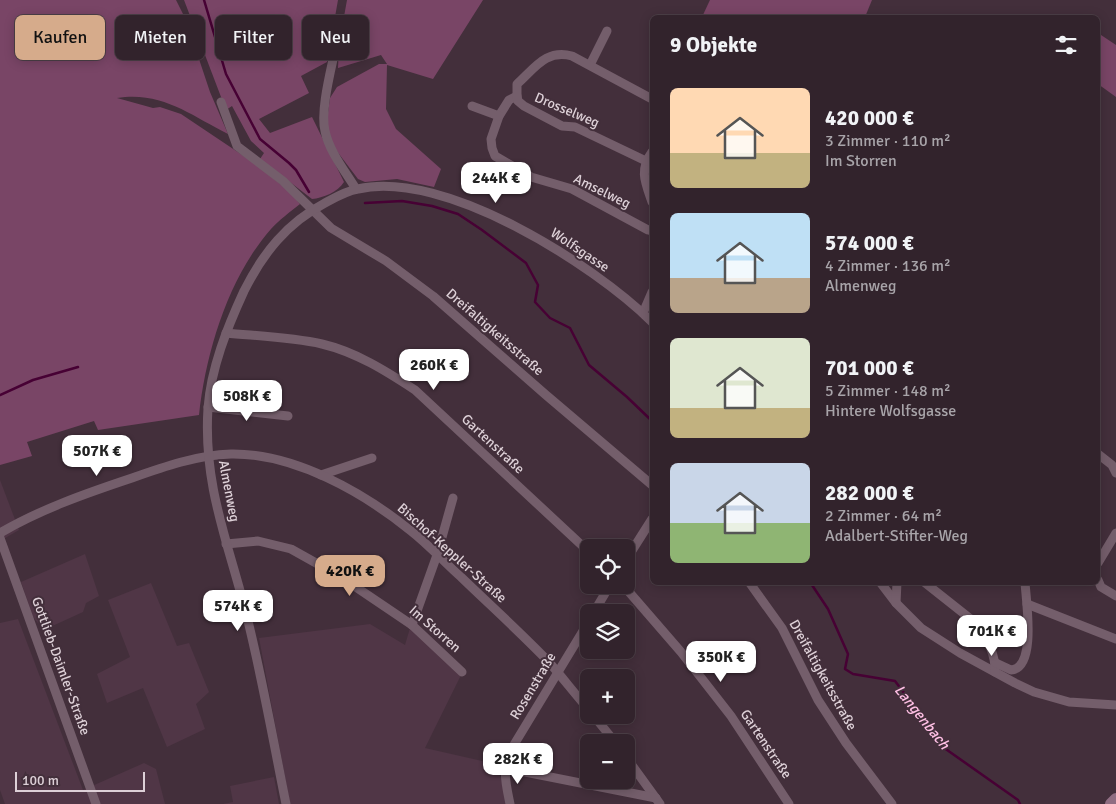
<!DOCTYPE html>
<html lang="de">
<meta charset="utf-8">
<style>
body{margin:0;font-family:Signika,sans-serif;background:#3a2b34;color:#f1f3f6;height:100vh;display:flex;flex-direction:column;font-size:19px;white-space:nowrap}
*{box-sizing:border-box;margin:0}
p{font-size:16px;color:#a8a4a9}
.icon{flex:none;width:28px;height:28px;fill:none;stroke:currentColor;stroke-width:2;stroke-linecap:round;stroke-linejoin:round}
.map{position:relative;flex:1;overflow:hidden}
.side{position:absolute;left:650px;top:15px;width:450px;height:570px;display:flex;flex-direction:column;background:#32232c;border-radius:8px;box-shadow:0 2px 12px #0003,0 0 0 1px #4d4048}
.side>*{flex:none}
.guide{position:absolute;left:15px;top:15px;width:475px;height:45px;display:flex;gap:10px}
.buttons{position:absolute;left:580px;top:539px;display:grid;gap:10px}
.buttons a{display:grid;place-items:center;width:55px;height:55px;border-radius:8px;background:#32232c;box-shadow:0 2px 12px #0003,0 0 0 1px #4d4048;font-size:25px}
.scale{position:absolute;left:15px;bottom:12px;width:130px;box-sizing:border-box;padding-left:5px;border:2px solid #ddd0d7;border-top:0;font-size:14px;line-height:18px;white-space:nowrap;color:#ddd0d7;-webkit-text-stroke:4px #432f3b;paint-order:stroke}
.price{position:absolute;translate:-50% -42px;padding:0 11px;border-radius:10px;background:#fff;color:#222;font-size:16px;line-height:32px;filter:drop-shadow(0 1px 2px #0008)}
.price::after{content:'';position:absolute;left:50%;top:30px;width:15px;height:11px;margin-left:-8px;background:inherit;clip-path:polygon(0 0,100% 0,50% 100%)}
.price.current{background:#d6ab8b;color:#111}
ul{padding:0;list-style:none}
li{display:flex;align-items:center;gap:15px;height:125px;padding:0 20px}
li span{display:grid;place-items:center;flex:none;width:140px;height:100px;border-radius:8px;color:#555}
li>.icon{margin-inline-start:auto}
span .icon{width:60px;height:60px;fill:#fffc;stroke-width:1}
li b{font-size:21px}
h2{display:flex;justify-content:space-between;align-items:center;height:60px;padding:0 20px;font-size:21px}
.tag{padding:0 18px;border-radius:8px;background:#32232c;box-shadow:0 2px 12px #0003,0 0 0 1px #4d4048;font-size:18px;line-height:45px}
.tag.current{background:#d6ab8b;color:#111}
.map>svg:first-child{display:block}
</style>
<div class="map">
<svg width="1116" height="804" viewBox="0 0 1116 804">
<rect width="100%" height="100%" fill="#432f3b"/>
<g fill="#503646">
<polygon points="0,480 19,530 0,541"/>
<polygon points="85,554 99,596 86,603 83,612 48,628 38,623 33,617 21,582"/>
<polygon points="151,583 177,646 189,643 209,692 196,704 205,729 167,747 143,688 107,703 97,674 130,657 108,600"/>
<polygon points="18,619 83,790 144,763 156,769 165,804 5,804 0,790 0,623"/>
<polygon points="370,624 405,645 410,628 462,673 425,748 491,763 501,777 506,804 290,804 259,638"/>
<polygon points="274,777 279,804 223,804 233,802 230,786"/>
</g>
<g fill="#794566">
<path d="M0 0H176L186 20 210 92 228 134C190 115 162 91 117 98L153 108 160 107 181 114 257 165 290 192 300 204C290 212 279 220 271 229 228 278 206 352 199 415L98 430 94 421 27 442 32 456 0 465Z"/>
<path d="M184 0H338L327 62 301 76 309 93 259 119 270 133 312 117 344 182C338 192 323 198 312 199L260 159 264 153 251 141 232 106 226 110Z"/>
<polygon points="347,0 483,0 433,79 387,65 386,109 396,129 441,169 434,187 397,179 365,182 358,179 336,150 329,137 327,120 330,98 337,87 379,64 387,64 381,55 338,68 339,44"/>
<polygon points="710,0 872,0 865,17 702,17"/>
<polygon points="1098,33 1116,45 1116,97 1098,84"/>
</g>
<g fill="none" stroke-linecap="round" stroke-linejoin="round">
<g stroke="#470134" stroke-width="2.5">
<polyline points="204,0 226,74 260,139 289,163 296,170 309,192"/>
<polyline points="365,203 402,201 432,206 458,214 482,230 526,263 538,285 535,302 550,318 570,328 589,365 627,397 652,421"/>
<polyline points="0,395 33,380 78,367"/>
<polyline points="810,582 828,609 848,654 845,669 853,674 895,681 929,726 940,745 1018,800 1020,804"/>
</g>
<g stroke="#745e6b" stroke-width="9">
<path d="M335 50C331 70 320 111 325 131 329 151 345 171 356 189"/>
<polyline points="590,65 607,31"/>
<polyline points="517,96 509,100 499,116 491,139 492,148 495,156 531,177 572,189 648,230 652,231"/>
<polyline points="221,102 237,146 283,181 331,228 386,261 433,296 546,395 652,485"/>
<polyline points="472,106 499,116"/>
<path d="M652 152C639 170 645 182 652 202"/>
<path d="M646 161 575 127 562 126 524 106 518 101 517 96V84C535 68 546 49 572 56L652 99"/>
<polyline points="643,313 652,292"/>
<path d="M226 333C258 336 291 337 322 344 356 352 386 371 415 390L589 552"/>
<polyline points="208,407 288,416"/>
<polyline points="1098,454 1112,465 1116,473"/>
<polyline points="321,475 372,458"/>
<path d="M0 533C41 509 87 493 132 478 163 467 197 455 231 454 294 453 363 492 411 531 429 545 444 562 461 577 490 605 520 632 548 661 562 677 575 694 589 710"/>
<polyline points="0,538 96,804"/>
<polyline points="226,544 258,541 291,549 341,577 412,625 462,672"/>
<polyline points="626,560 652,519"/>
<polyline points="1098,563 1116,533"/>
<polyline points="1098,580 1101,587 1116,596"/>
<polyline points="749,582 782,628 818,700 846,743 892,804"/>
<polyline points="880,582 896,603 921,628 960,653 1015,683 1034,692 1069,702 1116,705"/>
<path d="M924 582 977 624C987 637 996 656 995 672"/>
<polyline points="623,585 681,652 731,716 789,804"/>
<polyline points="896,603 897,582"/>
<polyline points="1027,604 1116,639"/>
<polyline points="594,612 610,585"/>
<polyline points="412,625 437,555 453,498"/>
<path d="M996 663 1011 670C1037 668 1026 601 1025 582"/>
<polyline points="593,715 615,742"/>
<polyline points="626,757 660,804"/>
<polyline points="505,768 656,798"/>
<path d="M286 804C273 740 262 676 246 613 228 542 203 485 208 408 211 368 227 328 244 291 263 253 287 223 325 203 336 197 346 191 358 189 444 169 593 264 652 322"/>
<path d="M510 804C504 775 502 770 515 743L589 621"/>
</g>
<polyline stroke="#906d82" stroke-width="12" points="1111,804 1116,799"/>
</g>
<g text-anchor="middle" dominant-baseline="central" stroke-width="4" stroke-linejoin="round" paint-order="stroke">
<g font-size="14" fill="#ddd0d7" stroke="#432f3b">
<text transform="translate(567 110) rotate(23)">Drosselweg</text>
<text transform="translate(602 191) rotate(26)">Amselweg</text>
<text transform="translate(580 250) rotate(34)">Wolfsgasse</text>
<text transform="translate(495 332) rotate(41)">Dreifaltigkeitsstraße</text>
<text transform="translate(493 444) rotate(43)">Gartenstraße</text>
<text transform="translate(229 491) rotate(79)">Almenweg</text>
<text transform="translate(452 553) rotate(42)">Bischof-Keppler-Straße</text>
<text transform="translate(435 629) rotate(41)">Im Storren</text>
<text transform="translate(61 666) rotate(70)">Gottlieb-Daimler-Straße</text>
<text transform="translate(823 675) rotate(61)">Dreifaltigkeitsstraße</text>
<text transform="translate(533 686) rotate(-59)">Rosenstraße</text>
<text transform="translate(766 744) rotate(56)">Gartenstraße</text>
</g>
<g font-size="15" font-style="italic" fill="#ffc0e5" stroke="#432f3b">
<text transform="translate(922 717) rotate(51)">Langenbach</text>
</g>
</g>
</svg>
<div class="buttons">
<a><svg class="icon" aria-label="locate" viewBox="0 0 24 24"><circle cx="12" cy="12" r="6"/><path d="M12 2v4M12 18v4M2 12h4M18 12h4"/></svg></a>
<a><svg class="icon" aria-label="layers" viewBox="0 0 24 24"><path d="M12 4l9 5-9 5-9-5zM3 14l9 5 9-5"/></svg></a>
<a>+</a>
<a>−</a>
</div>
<div class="scale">100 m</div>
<b class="price" style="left:496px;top:204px">244K €</b>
<b class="price" style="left:434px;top:391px">260K €</b>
<b class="price" style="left:247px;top:422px">508K €</b>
<b class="price" style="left:97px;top:477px">507K €</b>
<b class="price current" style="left:350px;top:597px">420K €</b>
<b class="price" style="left:238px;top:632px">574K €</b>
<b class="price" style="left:992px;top:657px">701K €</b>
<b class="price" style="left:721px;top:683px">350K €</b>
<b class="price" style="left:518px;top:785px">282K €</b>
<div class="guide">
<a class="tag current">Kaufen</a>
<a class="tag">Mieten</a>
<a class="tag">Filter</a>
<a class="tag">Neu</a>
</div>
<section class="side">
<h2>9 Objekte<svg class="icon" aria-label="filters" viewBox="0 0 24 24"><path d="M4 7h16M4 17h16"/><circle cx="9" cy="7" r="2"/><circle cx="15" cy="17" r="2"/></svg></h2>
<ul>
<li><span style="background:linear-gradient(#ffd9b3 65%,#c2b280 0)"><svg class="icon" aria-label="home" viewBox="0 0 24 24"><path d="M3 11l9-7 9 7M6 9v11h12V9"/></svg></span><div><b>420 000 €</b><p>3 Zimmer · 110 m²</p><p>Im Storren</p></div></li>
<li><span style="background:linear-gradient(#bfe0f5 65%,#b9a48a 0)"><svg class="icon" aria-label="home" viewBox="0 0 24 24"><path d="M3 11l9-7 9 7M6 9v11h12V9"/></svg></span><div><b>574 000 €</b><p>4 Zimmer · 136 m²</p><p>Almenweg</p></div></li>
<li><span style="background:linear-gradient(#dfe7d0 70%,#c2b280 0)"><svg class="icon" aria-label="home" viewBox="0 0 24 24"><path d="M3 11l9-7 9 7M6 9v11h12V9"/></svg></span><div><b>701 000 €</b><p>5 Zimmer · 148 m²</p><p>Hintere Wolfsgasse</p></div></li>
<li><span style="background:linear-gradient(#c9d6e8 60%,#8fb573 0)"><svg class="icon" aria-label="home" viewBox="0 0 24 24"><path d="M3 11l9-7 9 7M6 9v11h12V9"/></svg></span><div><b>282 000 €</b><p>2 Zimmer · 64 m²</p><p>Adalbert-Stifter-Weg</p></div></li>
</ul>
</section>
</div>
